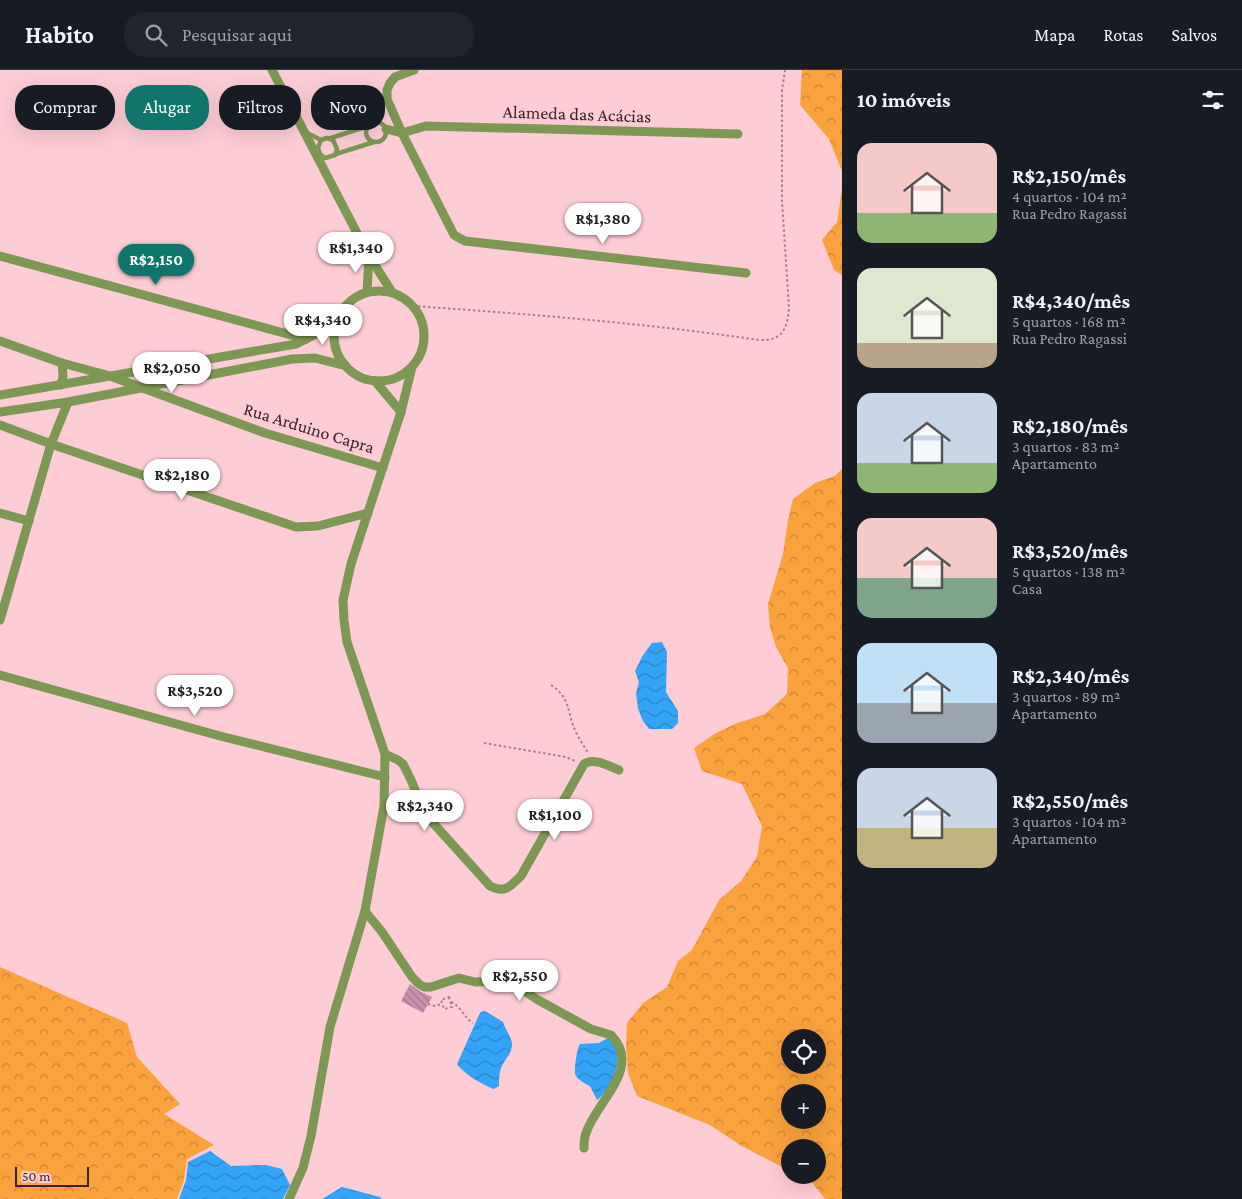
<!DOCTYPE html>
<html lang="pt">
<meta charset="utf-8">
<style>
body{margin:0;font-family:"Crimson Pro",serif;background:#20242c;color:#f1f3f6;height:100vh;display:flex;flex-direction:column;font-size:19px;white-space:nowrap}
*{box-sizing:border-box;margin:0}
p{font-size:16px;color:#9ea1a6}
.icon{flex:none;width:28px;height:28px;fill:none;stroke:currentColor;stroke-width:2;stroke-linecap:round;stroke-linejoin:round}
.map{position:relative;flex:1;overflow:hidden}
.details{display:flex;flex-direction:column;background:#171b24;width:400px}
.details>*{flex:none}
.hud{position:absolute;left:15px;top:15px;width:475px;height:45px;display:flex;gap:10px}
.fabs{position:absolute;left:781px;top:959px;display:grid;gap:10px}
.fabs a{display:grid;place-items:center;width:45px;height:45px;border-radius:50%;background:#171b24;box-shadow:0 5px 20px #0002;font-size:25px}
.scale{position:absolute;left:15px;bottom:12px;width:74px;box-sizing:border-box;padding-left:5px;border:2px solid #3a2328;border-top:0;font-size:14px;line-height:18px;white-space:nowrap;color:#3a2328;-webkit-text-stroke:4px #feccd5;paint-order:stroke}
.price{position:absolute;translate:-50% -42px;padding:0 11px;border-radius:18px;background:#fff;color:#222;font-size:16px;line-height:32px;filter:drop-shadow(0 1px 2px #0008)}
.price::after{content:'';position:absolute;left:50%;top:30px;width:15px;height:11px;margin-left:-8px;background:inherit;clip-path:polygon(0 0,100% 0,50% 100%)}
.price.selected{background:#0f766e;color:#fff}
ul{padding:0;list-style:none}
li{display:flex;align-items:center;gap:15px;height:125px;padding:0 15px}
li span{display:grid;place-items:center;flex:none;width:140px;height:100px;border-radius:15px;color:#555}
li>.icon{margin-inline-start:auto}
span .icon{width:60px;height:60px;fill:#fffc;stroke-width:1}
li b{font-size:21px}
h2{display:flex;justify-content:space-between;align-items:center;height:60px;padding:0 15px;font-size:21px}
.chip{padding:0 18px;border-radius:20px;background:#171b24;box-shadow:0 5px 20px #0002;font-size:18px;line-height:45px}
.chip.selected{background:#0f766e;color:#fff}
header{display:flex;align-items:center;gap:30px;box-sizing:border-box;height:70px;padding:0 25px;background:#171b24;border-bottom:1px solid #363941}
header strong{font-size:24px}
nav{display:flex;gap:28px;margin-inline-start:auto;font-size:18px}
.search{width:350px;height:45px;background:#20242c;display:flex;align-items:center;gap:12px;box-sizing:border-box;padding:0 18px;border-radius:20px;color:#9ea1a6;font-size:19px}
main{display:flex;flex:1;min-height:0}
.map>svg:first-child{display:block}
</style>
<header>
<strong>Habito</strong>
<div class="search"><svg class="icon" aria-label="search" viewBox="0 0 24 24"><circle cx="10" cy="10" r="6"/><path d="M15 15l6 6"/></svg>Pesquisar aqui</div>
<nav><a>Mapa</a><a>Rotas</a><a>Salvos</a></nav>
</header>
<main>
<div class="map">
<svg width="842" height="1129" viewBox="0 0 842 1129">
<defs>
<pattern id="forest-crowns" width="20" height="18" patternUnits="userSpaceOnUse" patternTransform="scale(1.25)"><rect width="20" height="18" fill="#faa23c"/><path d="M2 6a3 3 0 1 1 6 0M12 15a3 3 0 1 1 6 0" fill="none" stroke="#cb8432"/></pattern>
<pattern id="water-waves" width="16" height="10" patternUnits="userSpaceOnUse" patternTransform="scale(1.25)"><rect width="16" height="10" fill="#33a4f7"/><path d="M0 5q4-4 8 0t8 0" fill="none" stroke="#2c85c8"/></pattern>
<pattern id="building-back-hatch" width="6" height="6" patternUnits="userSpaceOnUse" patternTransform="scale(1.25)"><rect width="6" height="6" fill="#c592ad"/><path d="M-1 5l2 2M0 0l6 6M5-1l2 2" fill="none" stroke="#a1778d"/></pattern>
</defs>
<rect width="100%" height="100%" fill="#feccd5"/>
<g fill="url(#forest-crowns)" fill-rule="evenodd">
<polygon points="802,0 842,0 842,101 829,69 800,35"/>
<polygon points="842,119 842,205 834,200 822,170 837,152"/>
<path d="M842 399V1129H825L810 1110 800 1105H818V1078H790V1101L740 1075 710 1055 637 1026 628 1003 626 975 627 953 643 933 667 917 678 891 692 880 719 830 741 811 757 787 762 756 742 714 702 701 694 678 716 663 735 654 765 644 787 624 788 598 776 577 770 557 768 534 783 484 788 450 793 429 815 413 835 406ZM790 968H818V995H790ZM818 1022V1050H790V1022Z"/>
<polygon points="0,897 127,953 137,987 180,1034 164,1044 214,1075 187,1089 184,1110 177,1129 0,1129"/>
</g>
<g fill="url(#water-waves)">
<polygon points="662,572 667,582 666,622 678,641 678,653 672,659 649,659 643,651 638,639 636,623 639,612 635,601 643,585 652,573"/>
<path d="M485 941 503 952C505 959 512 968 512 974 512 985 505 988 502 996 499 1002 499 1009 499 1016L494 1019C483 1015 464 1004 457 994L479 945 481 942Z"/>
<path d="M611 966C613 972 616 977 617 982 620 998 610 1021 597 1030L590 1016C585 1014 579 1010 576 1006 573 1003 577 978 580 974L599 973Z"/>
<polygon points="210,1081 231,1096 266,1095 282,1099 290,1115 283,1129 179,1129 186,1110 188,1092"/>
<polygon points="342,1117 380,1127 382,1129 322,1129"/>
</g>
<polygon fill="url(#building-back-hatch)" points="410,914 421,922 432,927 423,943 401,931"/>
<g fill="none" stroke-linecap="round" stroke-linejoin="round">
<g stroke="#a78188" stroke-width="2" stroke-dasharray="2.5 2.5" stroke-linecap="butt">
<path d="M413 236C529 244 644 253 759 270 783 271 787 259 789 238L782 131V20L785 0"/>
<path d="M551 615C572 629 566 642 576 662 579 669 584 676 588 683"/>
<polyline points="484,673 566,687 575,691"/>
<polygon points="449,927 452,937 444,939 441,930"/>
<path d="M451 932C461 936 464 948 473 953"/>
<polyline points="428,934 435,936 442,934"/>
</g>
<g stroke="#7e9753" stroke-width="4.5">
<circle cx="376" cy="62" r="10"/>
<polyline points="307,63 321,70 327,68 333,70 337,79 335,85 325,88 320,84 318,78 321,70"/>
<polyline points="331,68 368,56"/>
<polyline points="336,84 374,72"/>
</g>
<g stroke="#7e9753" stroke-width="9">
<polyline points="272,0 369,186 392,222"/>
<polyline points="414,0 395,7 390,13 387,20 387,29 402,63 454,165 465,171 746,203"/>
<polyline points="386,59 402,63 426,56 738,64"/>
<polyline points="0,186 306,269"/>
<circle cx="379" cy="266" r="45"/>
<polyline points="367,222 369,186"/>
<polyline points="0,271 62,293 110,306 265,363 383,398"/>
<polyline points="375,311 401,342"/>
<polyline points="61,315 63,306 62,293"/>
<polyline points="0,325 296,274 316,264 337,249"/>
<polyline points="0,342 68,332 292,289 315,288 346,296"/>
<polyline points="0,355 51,374 296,457 318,456 368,443"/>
<polyline points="0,443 29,451"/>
<polyline points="0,550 51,374 68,332"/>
<polyline points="0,605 220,666 385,707"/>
<path d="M385 684 398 690 403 694 411 710 425 744 490 816C506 824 510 816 521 806L584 694C593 687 609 696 619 700"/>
<path d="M365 841 382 862 412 907 419 914 424 917H431L459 908 475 912 509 911 538 930 591 959 611 965C643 998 596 1032 586 1063 584 1068 584 1073 584 1078"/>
<polyline points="289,1129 303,1098 311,1066 330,957 365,841 384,736 385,684 347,572 344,550 343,530 351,494 401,342 412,297"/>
</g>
</g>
<g text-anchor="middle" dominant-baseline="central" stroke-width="4" stroke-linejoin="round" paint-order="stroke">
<g font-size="18" fill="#3a2328" stroke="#feccd5">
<text transform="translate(577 44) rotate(2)">Alameda das Acácias</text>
<text transform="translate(309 358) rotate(17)">Rua Arduino Capra</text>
</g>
</g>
</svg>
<div class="fabs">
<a><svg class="icon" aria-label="locate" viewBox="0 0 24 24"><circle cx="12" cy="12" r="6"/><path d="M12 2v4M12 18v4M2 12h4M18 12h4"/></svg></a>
<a>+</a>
<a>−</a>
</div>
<div class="scale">50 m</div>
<b class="price" style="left:603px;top:175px">R$1,380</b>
<b class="price" style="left:356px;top:204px">R$1,340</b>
<b class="price selected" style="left:156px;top:216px">R$2,150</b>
<b class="price" style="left:323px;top:276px">R$4,340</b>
<b class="price" style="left:172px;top:324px">R$2,050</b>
<b class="price" style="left:182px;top:431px">R$2,180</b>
<b class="price" style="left:195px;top:647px">R$3,520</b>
<b class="price" style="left:425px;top:762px">R$2,340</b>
<b class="price" style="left:555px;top:771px">R$1,100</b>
<b class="price" style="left:520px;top:932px">R$2,550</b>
<div class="hud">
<a class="chip">Comprar</a>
<a class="chip selected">Alugar</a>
<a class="chip">Filtros</a>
<a class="chip">Novo</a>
</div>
</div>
<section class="details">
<h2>10 imóveis<svg class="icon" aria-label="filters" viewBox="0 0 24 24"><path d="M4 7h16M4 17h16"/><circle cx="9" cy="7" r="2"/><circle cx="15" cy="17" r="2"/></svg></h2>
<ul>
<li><span style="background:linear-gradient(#f6c9c9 70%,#8fb573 0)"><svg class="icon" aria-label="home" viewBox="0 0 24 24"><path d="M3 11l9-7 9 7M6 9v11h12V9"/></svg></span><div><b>R$2,150/mês</b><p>4 quartos · 104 m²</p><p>Rua Pedro Ragassi</p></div></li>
<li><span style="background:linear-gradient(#dfe7d0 75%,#b9a48a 0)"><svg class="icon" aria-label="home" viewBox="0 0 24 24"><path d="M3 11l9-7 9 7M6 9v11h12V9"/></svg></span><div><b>R$4,340/mês</b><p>5 quartos · 168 m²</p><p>Rua Pedro Ragassi</p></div></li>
<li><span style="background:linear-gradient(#c9d6e8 70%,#8fb573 0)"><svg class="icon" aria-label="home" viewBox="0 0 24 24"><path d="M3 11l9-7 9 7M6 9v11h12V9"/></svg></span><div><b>R$2,180/mês</b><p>3 quartos · 83 m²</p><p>Apartamento</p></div></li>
<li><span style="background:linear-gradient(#f6c9c9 60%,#7fa58c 0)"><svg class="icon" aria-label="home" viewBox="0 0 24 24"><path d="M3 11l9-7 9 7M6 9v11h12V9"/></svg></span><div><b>R$3,520/mês</b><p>5 quartos · 138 m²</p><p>Casa</p></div></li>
<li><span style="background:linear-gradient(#bfe0f5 60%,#9aa5b1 0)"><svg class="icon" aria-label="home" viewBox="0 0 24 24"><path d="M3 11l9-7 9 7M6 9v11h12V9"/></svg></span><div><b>R$2,340/mês</b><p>3 quartos · 89 m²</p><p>Apartamento</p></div></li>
<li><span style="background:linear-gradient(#c9d6e8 60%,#c2b280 0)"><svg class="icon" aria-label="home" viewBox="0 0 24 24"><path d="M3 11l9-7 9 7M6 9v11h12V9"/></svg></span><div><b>R$2,550/mês</b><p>3 quartos · 104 m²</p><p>Apartamento</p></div></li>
</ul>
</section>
</main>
